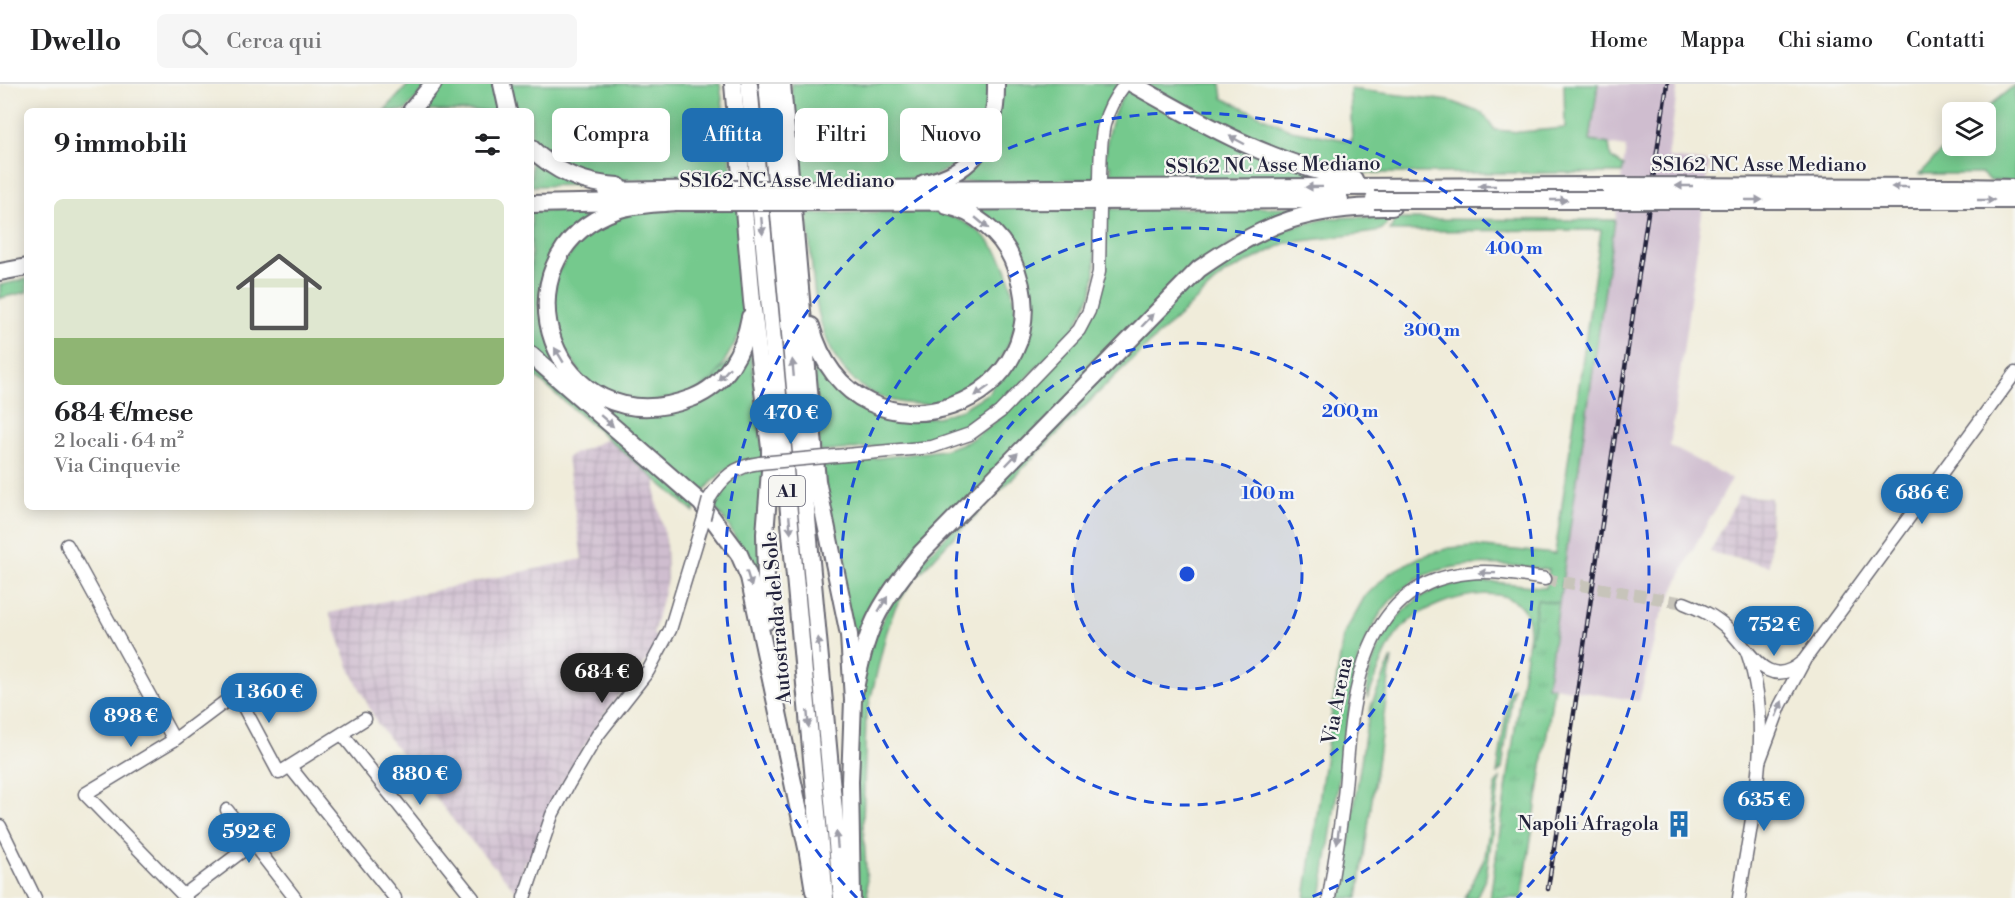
<!DOCTYPE html>
<html lang="it">
<meta charset="utf-8">
<style>
body{margin:0;font-family:"Libre Bodoni",serif;background:#f6f6f6;color:#202124;height:100vh;display:flex;flex-direction:column;font-size:22px;white-space:nowrap}
*{box-sizing:border-box;margin:0}
p{font-size:20px;color:#757577}
.icon{flex:none;width:33px;height:33px;fill:none;stroke:currentColor;stroke-width:2;stroke-linecap:round;stroke-linejoin:round}
.map{position:relative;flex:1;overflow:hidden}
.details{position:absolute;left:24px;top:24px;width:510px;height:402px;display:flex;flex-direction:column;background:#fff;border-radius:9px;box-shadow:0 3px 15px #0003}
.details>*{flex:none}
.top-card{position:absolute;left:552px;top:24px;width:570px;height:54px;display:flex;gap:12px}
.fabs{position:absolute;left:1942px;top:18px;display:grid;gap:12px}
.fabs a{display:grid;place-items:center;width:54px;height:54px;border-radius:9px;background:#fff;box-shadow:0 3px 15px #0003;font-size:30px}
.price{position:absolute;translate:-50% -51px;padding:0 14px;border-radius:21px;background:#1f6fb2;color:#fff;font-size:20px;line-height:39px;filter:drop-shadow(0 2px 3px #0008)}
.price::after{content:'';position:absolute;left:50%;top:36px;width:18px;height:14px;margin-left:-9px;background:inherit;clip-path:polygon(0 0,100% 0,50% 100%)}
.price.on{background:#222;color:#fff}
ul{padding:0;list-style:none}
li{display:grid;align-content:center;gap:12px;height:318px;padding:0 30px}
li+li{border-top:2px solid #e0e0e0}
li span{display:grid;place-items:center;height:186px;border-radius:9px;color:#555}
li>.icon{margin-inline-start:auto}
span .icon{width:108px;height:108px;fill:#fffc;stroke-width:1}
li b{font-size:26px}
h2{display:flex;justify-content:space-between;align-items:center;height:72px;padding:0 30px;font-size:26px}
.pill{padding:0 21px;border-radius:9px;background:#fff;box-shadow:0 3px 15px #0003;font-size:21px;line-height:54px}
.pill.on{background:#1f6fb2;color:#fff}
header{display:flex;align-items:center;gap:36px;box-sizing:border-box;height:84px;padding:0 30px;background:#fff;border-bottom:2px solid #e0e0e0}
header strong{font-size:28px}
nav{display:flex;gap:33px;margin-inline-start:auto;font-size:21px}
.search{width:420px;height:54px;background:#f6f6f6;display:flex;align-items:center;gap:15px;box-sizing:border-box;padding:0 21px;border-radius:9px;color:#757577;font-size:22px}
.map>svg:first-child{display:block}
</style>
<header>
<strong>Dwello</strong>
<div class="search"><svg class="icon" aria-label="search" viewBox="0 0 24 24"><circle cx="10" cy="10" r="6"/><path d="M15 15l6 6"/></svg>Cerca qui</div>
<nav><a>Home</a><a>Mappa</a><a>Chi siamo</a><a>Contatti</a></nav>
</header>
<div class="map">
<svg width="2015" height="814" viewBox="0 0 2015 814">
<defs>
<pattern id="industrial-grid" width="8" height="8" patternUnits="userSpaceOnUse" patternTransform="scale(1.5)"><rect width="8" height="8" fill="#cfbdcf"/><path d="M0 4h8M4 0v8" fill="none" stroke="#b1a2b3"/></pattern>
<pattern id="park-tufts" width="24" height="20" patternUnits="userSpaceOnUse" patternTransform="scale(1.5)"><rect width="24" height="20" fill="#74c98d"/><path d="M3 7l-1-3M5 7V3M7 7l1-3M15 17l-1-3M17 17v-4M19 17l1-3" fill="none" stroke="#64ac7b"/></pattern>
</defs>
<rect width="100%" height="100%" fill="#f6f6f2"/>
<filter id="ink" filterUnits="userSpaceOnUse"><feTurbulence type="fractalNoise" baseFrequency=".0167" numOctaves="2"/><feDisplacementMap in="SourceGraphic" scale="12" xChannelSelector="R" yChannelSelector="G"/><feConvolveMatrix kernelMatrix="1 2 1 2 8 2 1 2 1" color-interpolation-filters="sRGB"/></filter>
<filter id="wash" filterUnits="userSpaceOnUse"><feTurbulence type="fractalNoise" baseFrequency=".008" numOctaves="4" result="noise"/><feDisplacementMap in="SourceGraphic" scale="24" xChannelSelector="R" yChannelSelector="G"/><feGaussianBlur stdDeviation="1.35" result="paint"/><feColorMatrix in="noise" values="0 0 0 0 0 0 0 0 0 0 0 0 0 0 0 0 0 1.4 0 .05"/><feComposite in="paint" operator="in"/></filter>
<g filter="url(#wash)">
<rect width="100%" height="100%" fill="#f0ecda"/>
<g fill="url(#industrial-grid)">
<polygon points="607,355 656,396 656,414 666,456 667,495 653,551 660,553 651,571 608,625 582,666 563,698 532,773 525,778 519,806 516,807 457,741 377,639 350,585 329,529 582,475 567,373"/>
<polygon points="1739,411 1771,414 1769,482 1710,468"/>
</g>
<polygon fill="#cfbdcf" points="1598,0 1678,0 1668,74 1709,78 1670,362 1732,395 1692,467 1659,537 1639,617 1547,602 1626,63 1590,57"/>
<g fill="#74c98d" stroke="#4b7664" stroke-width="1.5">
<polygon points="409,0 429,0 405,27 384,27"/>
<polygon points="440,0 498,0 504,27 416,27"/>
<polygon points="505,0 720,0 733,95 622,96 579,89 531,58 531,27 512,27"/>
<polygon points="791,0 988,0 990,16 981,50 962,79 929,94 800,97"/>
<path d="M999 0H1118C1097 31 1096 59 1095 95L947 98 968 85Z"/>
<path d="M1144 0H1221L1223 14 1291 46 1352 57 1350 5 1450 17C1462 21 1471 26 1483 29L1495 46 1520 48 1565 44 1564 0H1598L1590 57 1609 60 1611 74 1624 82 1622 89H1355L1265 65Z"/>
<polygon points="2015,1 2015,98 1990,96 1982,90 1920,90 1953,55 1953,62 1986,62 1986,28 1981,28"/>
<path d="M1127 5 1330 95 1111 97V81L1105 80C1106 52 1111 29 1127 5Z"/>
<polygon points="531,71 580,101 531,102"/>
<polygon points="1305,123 1231,159 909,475 854,577 822,381 943,366 967,358 995,338 1080,250 1098,218 1105,187 1106,125"/>
<polygon points="979,124 1095,124 1095,189 1092,208 1074,245 1003,319 964,347 929,358 820,368 813,270 825,292 840,306 911,335 937,333 961,326 990,308 1029,221 1025,191 1015,167 976,131"/>
<path d="M603 125 544 194 540 225 582 306 684 323 749 257 764 375C729 381 721 384 700 413L531 268V127Z"/>
<polygon points="739,125 747,215 743,245 716,292 699,306 647,320 586,299 552,244 556,190 588,146 638,126"/>
<path d="M913 127C965 127 1003 155 1012 207 1013 214 1016 222 1016 229 1015 263 987 301 956 314 937 322 913 321 894 317 860 310 836 283 825 251 811 214 812 169 807 130Z"/>
<polygon points="1358,133 1390,135 1384,144 1376,148 1286,159 1224,190 1120,287 945,462 911,499 895,524 886,550 866,634 863,739 868,814 855,814 853,616 868,564 902,498 1193,194 1266,149 1329,134"/>
<path d="M1395 135 1615 136 1559 519 1537 516 1531 558 1528 557C1540 485 1436 510 1405 541 1385 560 1379 588 1368 613 1365 598 1374 571 1382 556 1421 486 1478 495 1546 504L1549 486C1449 471 1384 481 1355 589L1321 814H1305L1343 552 1365 512 1391 488 1420 473 1449 464 1474 462 1555 470 1601 146 1390 147Z"/>
<polygon points="27,195 27,208 0,214 0,201"/>
<polygon points="531,278 696,421 694,428 531,289"/>
<path d="M765 384 761 503 727 439 713 422C724 399 739 387 765 384Z"/>
<polygon points="1392,574 1358,814 1340,814 1366,645 1372,619"/>
<polygon points="1513,604 1502,685 1497,690 1509,608"/>
<polygon points="1500,695 1486,793 1476,814 1465,814 1485,773 1496,699"/>
</g>
<polygon fill="url(#park-tufts)" stroke="#4b7664" stroke-width="1.5" points="1537,516 1559,519 1547,602 1554,603 1522,814 1490,814 1528,557 1531,557"/>
</g>
<g filter="url(#ink)">
<g fill="none" stroke-linecap="round" stroke-linejoin="round">
<polyline stroke="#c7c4ba" stroke-width="12" stroke-dasharray="12 6" stroke-linecap="butt" points="1545,495 1684,519"/>
<defs>
<g id="minor">
<path d="M1100 95C1101 55 1099 33 1125 0"/>
<polyline points="825,373 932,363 970,350 1000,328 1079,246 1089,227 1099,188 1100,125"/>
<path d="M709 415C722 394 735 382 760 379"/>
<polyline points="67,461 174,656 85,710 186,814"/>
<path d="M1684 519C1699 525 1713 531 1725 542 1749 563 1766 610 1802 578"/>
<polyline points="241,618 279,689 365,635"/>
<polyline points="342,650 473,814"/>
<polyline points="174,656 226,617"/>
<polyline points="1759,678 1780,622 1805,575 2015,289"/>
<polyline points="290,683 395,814"/>
<polyline points="227,726 295,814"/>
<polyline points="0,742 35,814"/>
<polyline points="184,811 253,759"/>
<polyline points="524,814 552,731 568,701 597,652 648,587 670,546 704,434"/>
<path d="M1329 814C1335 773 1343 732 1346 692 1352 609 1363 499 1468 489 1493 486 1520 491 1545 495"/>
<path d="M1739 814C1751 733 1775 647 1747 568"/>
</g>
<g id="highway">
<polyline points="502,0 508,27"/>
<polyline points="733,0 752,217 770,364 770,387 765,450 767,537"/>
<polyline points="749,0 825,814"/>
<polyline points="767,0 842,814"/>
<polyline points="782,0 817,397 849,551 853,616 850,698 852,814"/>
<path d="M1133 0C1203 40 1274 81 1354 95"/>
<polyline points="411,27 433,0"/>
<path d="M531 64C555 88 584 100 618 102"/>
<path d="M924 99C977 89 997 51 996 0"/>
<polyline points="1958,103 2015,104"/>
<polyline points="815,105 1609,102"/>
<polyline points="607,107 718,105"/>
<polyline points="1958,116 2015,116"/>
<polyline points="665,118 721,118"/>
<path d="M675 118C657 120 634 120 617 126 487 172 552 367 692 314 726 301 744 267 750 233"/>
<polyline points="818,118 1340,116"/>
<polyline points="531,120 627,118"/>
<polyline points="0,188 27,183"/>
<path d="M811 242C854 400 1077 319 1012 175 1001 150 974 127 947 122"/>
<polyline points="531,271 701,419 739,470 749,493 807,764 814,807"/>
<path d="M853 616C865 546 876 523 921 469L1199 185C1266 138 1310 122 1392 123"/>
</g>
</defs>
<use href="#minor" stroke="#6a6973" stroke-width="15"/>
<use href="#highway" stroke="#6a6973" stroke-width="20"/>
<use href="#minor" stroke="#fff" stroke-width="12"/>
<use href="#highway" stroke="#fff" stroke-width="16"/>
<defs>
<polyline id="rail" points="1548,805 1667,0"/>
</defs>
<use href="#rail" stroke="#22223b" stroke-width="4.5"/>
<use href="#rail" stroke="#f6f6f2" stroke-width="2" stroke-dasharray="7" stroke-linecap="butt"/>
<defs>
<g id="minor-bridge">
<polyline points="760,379 825,373"/>
<polyline points="704,434 709,415"/>
</g>
<g id="highway-bridge">
<polyline points="1609,102 1958,103"/>
<polyline points="718,105 815,105"/>
<polyline points="1374,116 1958,116"/>
<polyline points="721,118 818,118"/>
</g>
</defs>
<use href="#minor-bridge" stroke="#6a6973" stroke-width="15" stroke-linecap="butt"/>
<use href="#highway-bridge" stroke="#6a6973" stroke-width="20" stroke-linecap="butt"/>
<use href="#minor-bridge" stroke="#fff" stroke-width="12"/>
<use href="#highway-bridge" stroke="#fff" stroke-width="16"/>
</g>
<defs><path id="oneway-solid" d="M-6-.8H1V-3.2L6.5 0L1 3.2V.8H-6Z" transform="scale(1.5)"/></defs>
<g fill="#9c9ca7">
<use href="#oneway-solid" transform="translate(1237 56) rotate(-152)"/>
<use href="#oneway-solid" transform="translate(1487 102) rotate(-180)"/>
<use href="#oneway-solid" transform="translate(1684 102) rotate(-180)"/>
<use href="#oneway-solid" transform="translate(1314 103) rotate(179)"/>
<use href="#oneway-solid" transform="translate(1900 103) rotate(-180)"/>
<use href="#oneway-solid" transform="translate(1559 116)"/>
<use href="#oneway-solid" transform="translate(1754 116)"/>
<use href="#oneway-solid" transform="translate(1986 116)"/>
<use href="#oneway-solid" transform="translate(982 139) rotate(40)"/>
<use href="#oneway-solid" transform="translate(762 142) rotate(85)"/>
<use href="#oneway-solid" transform="translate(1148 236) rotate(-46)"/>
<use href="#oneway-solid" transform="translate(559 271) rotate(-121)"/>
<use href="#oneway-solid" transform="translate(793 284) rotate(-95)"/>
<use href="#oneway-solid" transform="translate(724 290) rotate(132)"/>
<use href="#oneway-solid" transform="translate(982 307) rotate(145)"/>
<use href="#oneway-solid" transform="translate(607 337) rotate(41)"/>
<use href="#oneway-solid" transform="translate(1012 375) rotate(-46)"/>
<use href="#oneway-solid" transform="translate(790 441) rotate(85)"/>
<use href="#oneway-solid" transform="translate(1487 489) rotate(-179)"/>
<use href="#oneway-solid" transform="translate(749 495) rotate(73)"/>
<use href="#oneway-solid" transform="translate(883 520) rotate(-59)"/>
<use href="#oneway-solid" transform="translate(819 562) rotate(-95)"/>
<use href="#oneway-solid" transform="translate(1779 625) rotate(-68)"/>
<use href="#oneway-solid" transform="translate(808 635) rotate(85)"/>
<use href="#oneway-solid" transform="translate(1338 751) rotate(98)"/>
<use href="#oneway-solid" transform="translate(837 756) rotate(-95)"/>
</g>
</g>
<circle cx="1187" cy="490" r="115" fill="#1d4ed8" fill-opacity=".12"/>
<g fill="none" stroke="#1d4ed8" stroke-width="3" stroke-dasharray="10 8">
<circle cx="1187" cy="490" r="115"/>
<circle cx="1187" cy="490" r="231"/>
<path d="M1063 813A346 346 0 1 1 1311 813"/>
<path d="M857 814A462 462 0 1 1 1517 814"/>
</g>
<defs>
<symbol id="building-bare" viewBox="-9 -9 18 18"><path d="M-4-6H4V6H1V3H-1V6H-4ZM-2.5-4.3h1.7v1.8h-1.7ZM.8-4.3h1.7v1.8H.8ZM-2.5-1h1.7V.8h-1.7ZM.8-1h1.7V.8H.8Z" fill="#1f6fb2" stroke="#f6f6f2" stroke-width="2.5" paint-order="stroke"/></symbol>
</defs>
<g fill-rule="evenodd">
<use href="#building-bare" x="1660" y="721" width="38" height="38"/>
</g>
<g text-anchor="middle" dominant-baseline="central" stroke-width="4.5" stroke-linejoin="round" paint-order="stroke">
<rect fill="#f6f6f2" stroke="#626272" stroke-width="1.5" x="769" y="392" width="36" height="30" rx="4.5"/>
<g font-size="18" font-weight="bold" fill="#22223b">
<text x="787" y="407">A1</text>
</g>
<g font-size="20" fill="#22223b" stroke="#f6f6f2">
<text x="1759" y="81">SS162 NC Asse Mediano</text>
<text transform="translate(1273 82) rotate(-1)">SS162 NC Asse Mediano</text>
<text x="787" y="97">SS162 NC Asse Mediano</text>
<text transform="translate(778 534) rotate(-95)">Autostrada del Sole</text>
<text transform="translate(1338 617) rotate(-79)">Via Arena</text>
</g>
<g font-size="20" fill="#22223b" stroke="#f6f6f2" text-anchor="end">
<text x="1659" y="740">Napoli Afragola</text>
</g>
</g>
<circle cx="1187" cy="490" r="9" fill="#1d4ed8" stroke="#f6f6f2" stroke-width="3"/>
<g font-size="18" text-anchor="middle" font-weight="bold" fill="#1d4ed8" stroke="#f6f6f2" stroke-width="4.5" stroke-linejoin="round" paint-order="stroke">
<text x="1514" y="170">400 m</text>
<text x="1432" y="252">300 m</text>
<text x="1350" y="333">200 m</text>
<text x="1268" y="415">100 m</text>
</g>
</svg>
<div class="fabs">
<a><svg class="icon" aria-label="layers" viewBox="0 0 24 24"><path d="M12 4l9 5-9 5-9-5zM3 14l9 5 9-5"/></svg></a>
</div>
<b class="price" style="left:791px;top:361px">470 €</b>
<b class="price" style="left:1922px;top:441px">686 €</b>
<b class="price" style="left:1774px;top:573px">752 €</b>
<b class="price on" style="left:602px;top:620px">684 €</b>
<b class="price" style="left:269px;top:640px">1 360 €</b>
<b class="price" style="left:131px;top:664px">898 €</b>
<b class="price" style="left:420px;top:722px">880 €</b>
<b class="price" style="left:1764px;top:748px">635 €</b>
<b class="price" style="left:249px;top:780px">592 €</b>
<div class="top-card">
<a class="pill">Compra</a>
<a class="pill on">Affitta</a>
<a class="pill">Filtri</a>
<a class="pill">Nuovo</a>
</div>
<section class="details">
<h2>9 immobili<svg class="icon" aria-label="filters" viewBox="0 0 24 24"><path d="M4 7h16M4 17h16"/><circle cx="9" cy="7" r="2"/><circle cx="15" cy="17" r="2"/></svg></h2>
<ul>
<li><span style="background:linear-gradient(#dfe7d0 75%,#8fb573 0)"><svg class="icon" aria-label="home" viewBox="0 0 24 24"><path d="M3 11l9-7 9 7M6 9v11h12V9"/></svg></span><div><b>684 €/mese</b><p>2 locali · 64 m²</p><p>Via Cinquevie</p></div></li>
</ul>
</section>
</div>
